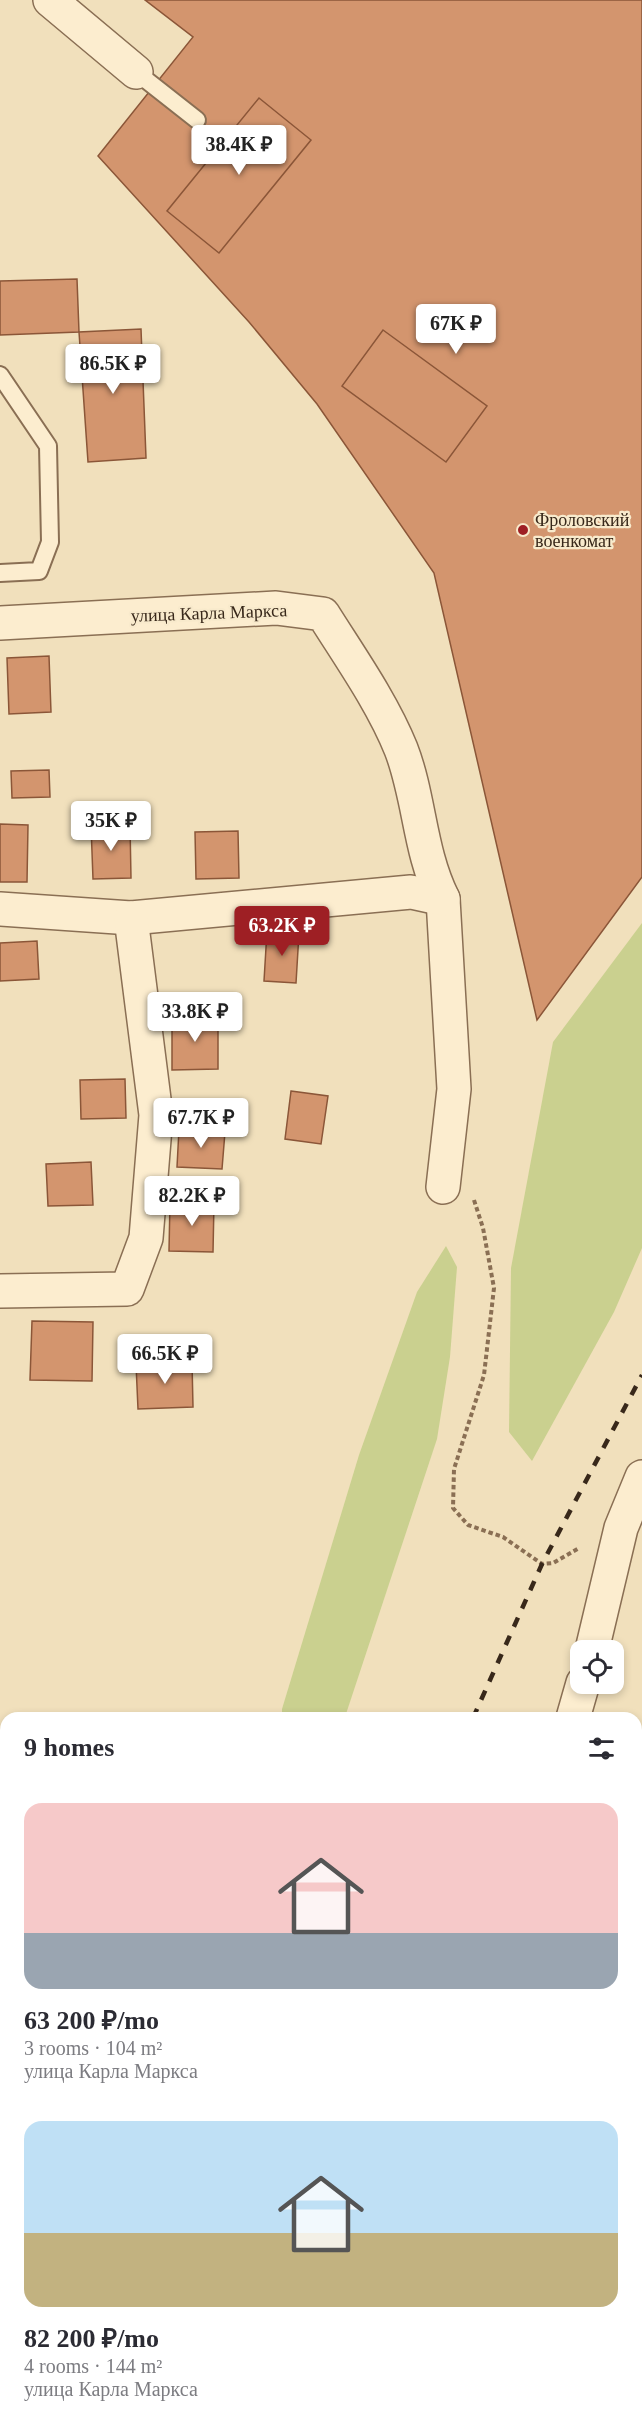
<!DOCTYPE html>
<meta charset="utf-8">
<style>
body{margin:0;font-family:Georgia,serif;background:#f2f2f3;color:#2b2b33;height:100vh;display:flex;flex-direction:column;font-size:22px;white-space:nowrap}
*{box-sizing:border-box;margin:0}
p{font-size:20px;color:#7c7c81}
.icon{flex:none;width:33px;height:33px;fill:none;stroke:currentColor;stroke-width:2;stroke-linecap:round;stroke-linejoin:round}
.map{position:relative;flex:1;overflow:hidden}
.sheet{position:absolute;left:0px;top:1712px;width:642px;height:722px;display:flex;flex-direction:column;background:#fff;border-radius:18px 18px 0 0;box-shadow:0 3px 9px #0003}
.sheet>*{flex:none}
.controls{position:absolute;left:570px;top:1640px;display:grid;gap:12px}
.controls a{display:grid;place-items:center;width:54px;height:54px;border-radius:12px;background:#fff;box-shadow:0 3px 9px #0003;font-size:30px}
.price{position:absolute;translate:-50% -51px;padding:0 14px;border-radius:6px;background:#fff;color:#222;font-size:20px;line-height:39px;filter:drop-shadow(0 2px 3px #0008)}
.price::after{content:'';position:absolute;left:50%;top:36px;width:18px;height:14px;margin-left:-9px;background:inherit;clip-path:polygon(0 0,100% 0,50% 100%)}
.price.current{background:#9e1f24;color:#fff}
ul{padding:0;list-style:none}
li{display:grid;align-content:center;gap:12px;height:318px;padding:0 24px}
li span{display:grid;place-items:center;height:186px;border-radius:18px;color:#555}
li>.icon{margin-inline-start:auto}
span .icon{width:108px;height:108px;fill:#fffc;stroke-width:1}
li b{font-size:26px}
h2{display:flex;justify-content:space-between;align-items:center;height:72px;padding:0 24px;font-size:26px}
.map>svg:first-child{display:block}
</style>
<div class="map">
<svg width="642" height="2432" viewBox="0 0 642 2432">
<rect width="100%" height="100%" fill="#f1e0bc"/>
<g fill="#cad08f">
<polygon points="642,923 642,1248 614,1312 532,1461 509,1432 511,1268 553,1042"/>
<polygon points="446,1246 457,1267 450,1357 437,1439 345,1717 282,1717 282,1709 359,1455 417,1292"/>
</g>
<g fill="#d3956e" stroke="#8b5638" stroke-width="1.5">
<polygon points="145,0 642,0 642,877 537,1020 434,573 317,404 249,322 98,156 193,37"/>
<polygon points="259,98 311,140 219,253 167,211"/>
<polygon points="77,279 79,332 0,335 0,281"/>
<polygon points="141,329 146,458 88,462 79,332"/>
<polygon points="383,330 487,406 446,462 342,386"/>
<polygon points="49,656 51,712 9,714 7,658"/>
<polygon points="49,770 50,797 12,798 11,771"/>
<polygon points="0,824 28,825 27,882 0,882"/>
<polygon points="91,825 130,825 131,878 93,879"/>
<polygon points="238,831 239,878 196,879 195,832"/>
<polygon points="267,931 299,933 296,983 264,981"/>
<polygon points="37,941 39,979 0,981 0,943"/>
<polygon points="172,1017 218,1017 218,1069 172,1070"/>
<polygon points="125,1079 126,1118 81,1119 80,1080"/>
<polygon points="291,1091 328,1096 321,1144 285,1139"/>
<polygon points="179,1129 225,1132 222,1169 177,1167"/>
<polygon points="91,1162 93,1205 48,1206 46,1164"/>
<polygon points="170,1202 214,1203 213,1252 169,1251"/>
<polygon points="32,1321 93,1322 92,1381 30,1380"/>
<polygon points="192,1362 193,1407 138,1409 136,1364"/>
<polygon points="636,2227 642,2229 642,2261 636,2284"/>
<polygon points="534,2427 589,2427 601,2430 600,2432 533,2432"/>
</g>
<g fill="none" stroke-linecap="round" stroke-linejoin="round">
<defs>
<g id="lane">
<polyline points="136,72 197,120"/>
<polyline points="0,375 48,446 50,542 39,571 0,573"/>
</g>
<g id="street">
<polyline points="50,0 136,72"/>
<path d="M0 623 276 608 323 614C350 657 382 702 401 749 420 798 419 851 443 899L454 1089 443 1187"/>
<polyline points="0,909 131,918 411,892 443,899"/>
<polyline points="0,1291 127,1289 146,1238 156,1115 131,918"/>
<polyline points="592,1650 621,1528 642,1477"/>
<polyline points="573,1718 583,1683"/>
<polyline points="456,2432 457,2427"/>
</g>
</defs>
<use href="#lane" stroke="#8a6f54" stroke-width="20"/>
<use href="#street" stroke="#8a6f54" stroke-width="36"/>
<g stroke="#8a6f54" stroke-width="4" stroke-dasharray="4.5 3" stroke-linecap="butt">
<polyline points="474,1200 483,1228 494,1288 484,1375 454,1469 453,1508 468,1525 503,1537 542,1564 553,1563 579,1548"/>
<polyline points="636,2188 642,2189"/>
</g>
<use href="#lane" stroke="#fcedcf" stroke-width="16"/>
<use href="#street" stroke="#fcedcf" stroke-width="33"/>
<g stroke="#38281a" stroke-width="4.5" stroke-dasharray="10 10" stroke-linecap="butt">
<polyline points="473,1718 542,1564 642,1375"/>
<polyline points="213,2432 214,2427"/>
</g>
</g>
<circle fill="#9e1f24" stroke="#f8eacc" stroke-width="2" cx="523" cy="530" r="6"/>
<g text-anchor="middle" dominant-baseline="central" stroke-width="4.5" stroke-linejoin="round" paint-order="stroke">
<g font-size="18" fill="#38281a" stroke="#f8eacc" text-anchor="start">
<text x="535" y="520">Фроловский<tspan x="535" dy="21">военкомат</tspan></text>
</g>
<g font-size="18" fill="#38281a" stroke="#f8eacc">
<text transform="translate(209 613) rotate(-2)">улица Карла Маркса</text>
</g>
</g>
</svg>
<div class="controls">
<a><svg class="icon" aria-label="locate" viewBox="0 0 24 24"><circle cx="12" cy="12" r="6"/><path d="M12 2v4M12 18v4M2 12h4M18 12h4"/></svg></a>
</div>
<b class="price" style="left:239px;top:176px">38.4K ₽</b>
<b class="price" style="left:456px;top:355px">67K ₽</b>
<b class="price" style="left:113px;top:395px">86.5K ₽</b>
<b class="price" style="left:111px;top:852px">35K ₽</b>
<b class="price current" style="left:282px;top:957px">63.2K ₽</b>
<b class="price" style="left:195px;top:1043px">33.8K ₽</b>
<b class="price" style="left:201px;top:1149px">67.7K ₽</b>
<b class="price" style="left:192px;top:1227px">82.2K ₽</b>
<b class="price" style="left:165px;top:1385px">66.5K ₽</b>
<section class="sheet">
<h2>9 homes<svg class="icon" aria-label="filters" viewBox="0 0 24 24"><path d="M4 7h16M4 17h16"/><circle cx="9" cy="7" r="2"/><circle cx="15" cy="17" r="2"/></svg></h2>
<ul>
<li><span style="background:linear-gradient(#f6c9c9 70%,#9aa5b1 0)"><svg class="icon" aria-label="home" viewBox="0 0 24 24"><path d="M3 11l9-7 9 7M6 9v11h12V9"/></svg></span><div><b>63 200 ₽/mo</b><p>3 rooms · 104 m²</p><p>улица Карла Маркса</p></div></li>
<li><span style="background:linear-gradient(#bfe0f5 60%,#c2b280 0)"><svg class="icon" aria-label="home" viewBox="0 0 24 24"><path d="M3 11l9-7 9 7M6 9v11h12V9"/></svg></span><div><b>82 200 ₽/mo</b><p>4 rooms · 144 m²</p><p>улица Карла Маркса</p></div></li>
</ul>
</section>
</div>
